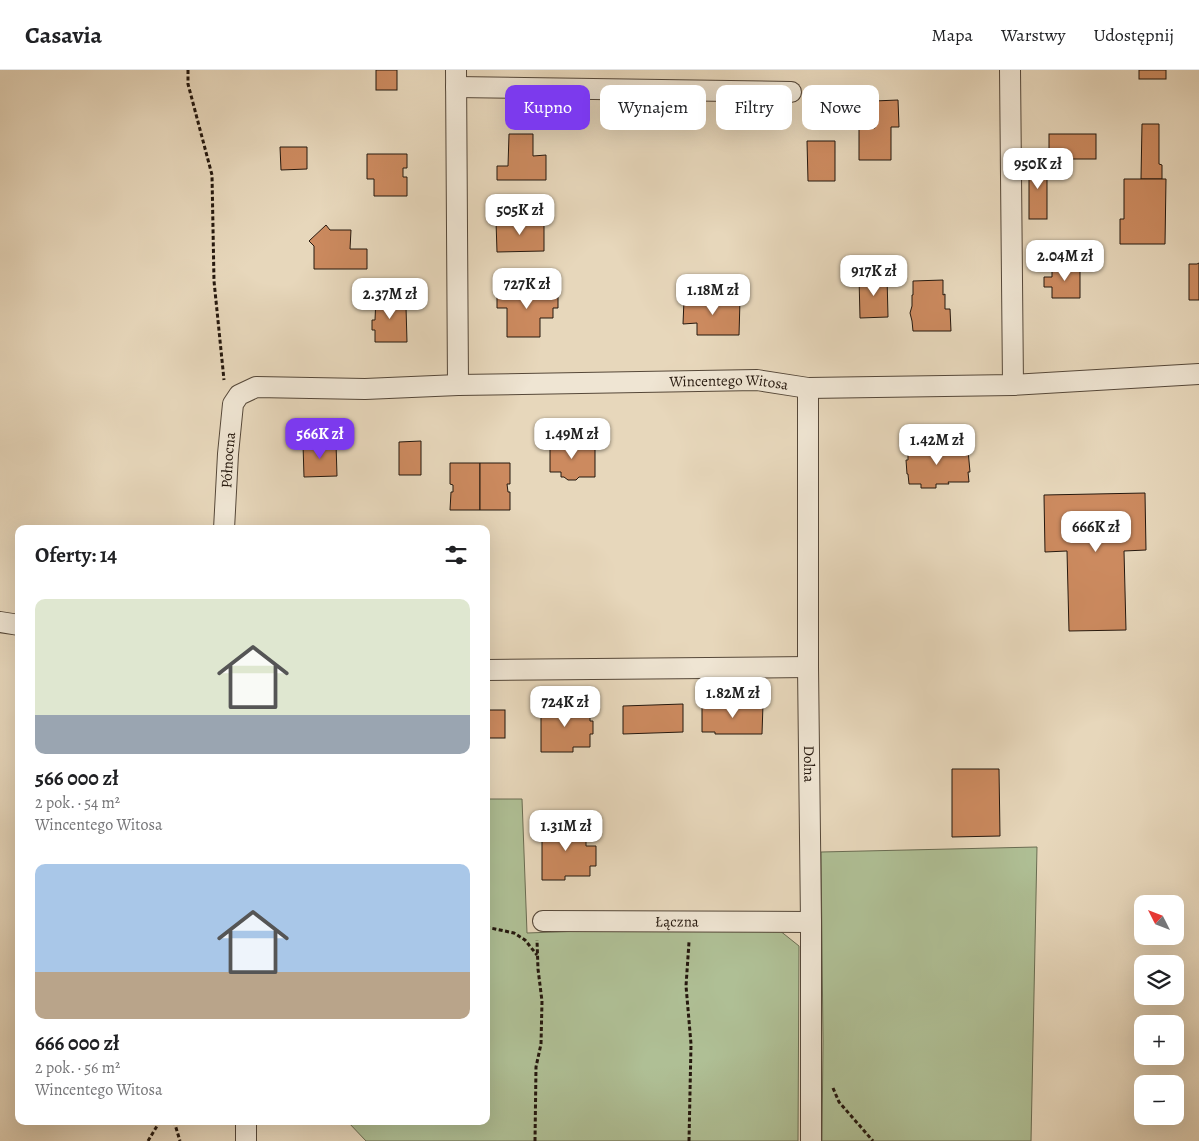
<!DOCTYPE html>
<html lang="pl">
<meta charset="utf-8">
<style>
body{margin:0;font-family:Alegreya,serif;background:#f2f2f2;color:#202124;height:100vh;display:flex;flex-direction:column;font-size:19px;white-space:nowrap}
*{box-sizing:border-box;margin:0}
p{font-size:16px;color:#757577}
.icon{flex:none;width:28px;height:28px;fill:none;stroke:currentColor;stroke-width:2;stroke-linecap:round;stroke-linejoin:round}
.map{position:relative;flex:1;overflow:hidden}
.drawer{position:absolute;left:15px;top:455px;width:475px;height:600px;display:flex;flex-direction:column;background:#fff;border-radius:10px;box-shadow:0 5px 20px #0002}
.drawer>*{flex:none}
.top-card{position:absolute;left:505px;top:15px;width:475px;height:45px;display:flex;gap:10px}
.needle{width:32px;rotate:312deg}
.fabs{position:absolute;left:1134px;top:825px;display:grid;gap:10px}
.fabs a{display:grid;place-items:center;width:50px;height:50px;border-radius:10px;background:#fff;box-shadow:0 5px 20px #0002;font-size:25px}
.price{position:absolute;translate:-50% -42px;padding:0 11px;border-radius:10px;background:#fff;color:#222;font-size:16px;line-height:32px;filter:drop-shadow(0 1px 2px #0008)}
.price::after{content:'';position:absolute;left:50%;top:30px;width:15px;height:11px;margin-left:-8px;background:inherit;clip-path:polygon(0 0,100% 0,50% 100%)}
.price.current{background:#7c3aed;color:#fff}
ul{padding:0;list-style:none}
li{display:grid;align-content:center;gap:10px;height:265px;padding:0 20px}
li span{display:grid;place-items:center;height:155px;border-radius:10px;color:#555}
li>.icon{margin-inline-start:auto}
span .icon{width:90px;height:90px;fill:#fffc;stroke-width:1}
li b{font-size:21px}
h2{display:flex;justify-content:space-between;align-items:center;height:60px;padding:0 20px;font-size:21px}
.chip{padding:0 18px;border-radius:10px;background:#fff;box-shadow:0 5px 20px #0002;font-size:18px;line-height:45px}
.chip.current{background:#7c3aed;color:#fff}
header{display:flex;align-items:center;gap:30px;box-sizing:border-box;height:70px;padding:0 25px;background:#fff;border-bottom:1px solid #e0e0e0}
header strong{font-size:24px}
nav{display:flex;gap:28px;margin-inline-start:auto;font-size:18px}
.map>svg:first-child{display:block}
</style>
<header>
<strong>Casavia</strong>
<nav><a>Mapa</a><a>Warstwy</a><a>Udostępnij</a></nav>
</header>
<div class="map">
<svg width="1199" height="1071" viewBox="0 0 1199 1071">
<rect width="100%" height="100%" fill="#e7d7bb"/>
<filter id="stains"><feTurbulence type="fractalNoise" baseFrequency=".004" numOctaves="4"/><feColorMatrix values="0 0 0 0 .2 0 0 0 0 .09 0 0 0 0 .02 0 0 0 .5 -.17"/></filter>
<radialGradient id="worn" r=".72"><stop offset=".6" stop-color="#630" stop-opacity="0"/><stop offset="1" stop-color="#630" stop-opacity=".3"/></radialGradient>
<g fill="#afbf95" stroke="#6a6c52">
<polygon points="486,729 522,729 527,863 609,860 779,860 799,876 798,1071 366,1071 348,1052 348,1051 486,1051"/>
<polygon points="1037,777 1031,1071 822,1071 823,971 821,782"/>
</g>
<g fill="#cc8a5f" stroke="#25180e">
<rect x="376" y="0" width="21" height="20"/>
<rect x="1139" y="0" width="27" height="9"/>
<polygon points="898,30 899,57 891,57 891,90 859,90 859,58 875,58 874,31"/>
<polygon points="1142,54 1159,54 1159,94 1162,95 1162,109 1141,109"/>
<polygon points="509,64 533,64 533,86 546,85 546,110 497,110 497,96 508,96"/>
<rect x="1049" y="64" width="47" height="25"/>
<polygon points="807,71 835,71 835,111 808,111"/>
<polygon points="280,77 307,77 307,99 281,100"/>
<polygon points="367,84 407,84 407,98 403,98 403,107 407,107 407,126 374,126 374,109 367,109"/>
<rect x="1029" y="90" width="18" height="59"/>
<polygon points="1124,109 1166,109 1165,174 1120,174 1120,149 1124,149"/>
<polygon points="496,151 544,151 544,181 497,182"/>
<polygon points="326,155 330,160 351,160 350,179 367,179 367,199 314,199 314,176 309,171"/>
<polygon points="1199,193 1199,230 1189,230 1189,194 1197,194"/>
<polygon points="1052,196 1080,196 1080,228 1052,228 1052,217 1044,217 1044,207 1052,207"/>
<polygon points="887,206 888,247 860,248 859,207"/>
<polygon points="943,210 943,225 945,224 945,239 950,239 951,261 913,261 912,251 910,243 912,236 912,225 913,225 913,211"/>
<polygon points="497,220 558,220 558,238 553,238 553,248 540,248 540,267 507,267 507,238 497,238"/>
<polygon points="376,227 405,227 405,238 406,237 407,272 375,272 375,260 372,260 372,250 375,250"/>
<polygon points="684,230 740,230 739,265 697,265 697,253 683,254"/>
<polygon points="421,371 421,405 399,405 399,372"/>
<polygon points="583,371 583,378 595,378 595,407 579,407 576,410 568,410 564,407 561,407 561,402 550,402 550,372"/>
<polygon points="336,373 337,406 304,407 303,374"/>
<polygon points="921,376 935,376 935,379 948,378 948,380 968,380 970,402 968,402 969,412 948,412 949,414 936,414 936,418 921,418 921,414 909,414 908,404 907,404 906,390 908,390 908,379 921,378"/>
<polygon points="450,393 480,393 480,440 450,440 451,422 453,422 453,415 450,414"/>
<polygon points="480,393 510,393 510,414 507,414 508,422 510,422 510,440 480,440"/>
<polygon points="1145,423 1146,480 1124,481 1126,560 1069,561 1067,481 1045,482 1044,425"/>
<polygon points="541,633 562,633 562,639 576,639 576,637 590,637 590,651 593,651 593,664 590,664 590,677 573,677 573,682 541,682"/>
<polygon points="683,634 683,662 623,664 623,636"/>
<polygon points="715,634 763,634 762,664 715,664 715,662 702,662 702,636 715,636"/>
<rect x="486" y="640" width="19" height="28"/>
<polygon points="952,699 999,699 1000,766 952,767"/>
<polygon points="586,755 586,776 596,776 596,796 590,796 590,806 565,806 565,810 542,810 542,756"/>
</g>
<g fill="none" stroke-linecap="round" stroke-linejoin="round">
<defs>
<g id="street">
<polyline points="456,0 458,315"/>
<polyline points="1010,0 1013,315"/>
<polyline points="456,17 791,22"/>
<path id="s1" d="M808 318V597L811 852V1071"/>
<path id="s2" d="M224 459 228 384 233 334 239 325 256 317 365 319 458 315 757 310 808 318 1013 315 1199 304"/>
<polyline points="0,552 19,555"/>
<polyline points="486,600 808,597"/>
<path id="s3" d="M543 851 811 852"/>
<polyline points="246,1071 246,1051"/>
</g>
</defs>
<use href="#street" stroke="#564839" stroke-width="22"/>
<g stroke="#25180e" stroke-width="3" stroke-dasharray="4 2.5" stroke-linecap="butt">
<polyline points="188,0 188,14 212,105 214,211 224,310"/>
<polyline points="486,857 514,863 525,870 537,885"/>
<polyline points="833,1018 839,1032 873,1071"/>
<polyline points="174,1051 180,1071"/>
<polyline points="148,1071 160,1051"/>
<polyline points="535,1071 536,997 541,974 542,931 538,899 537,870"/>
<polyline points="689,1071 691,974 686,916 689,872"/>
</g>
<use href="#street" stroke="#efe5d3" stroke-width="20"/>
</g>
<g text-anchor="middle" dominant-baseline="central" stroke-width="4" stroke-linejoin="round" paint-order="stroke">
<g font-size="15" fill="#25180e" stroke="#efe5d3">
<text stroke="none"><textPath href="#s2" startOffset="628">Wincentego Witosa</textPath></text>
<text stroke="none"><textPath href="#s2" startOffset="69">Północna</textPath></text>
<text stroke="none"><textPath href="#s1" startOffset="376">Dolna</textPath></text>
<text stroke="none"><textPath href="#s3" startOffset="134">Łączna</textPath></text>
</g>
</g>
<rect width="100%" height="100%" filter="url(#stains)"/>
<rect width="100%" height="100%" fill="url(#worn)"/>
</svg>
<div class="fabs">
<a><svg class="needle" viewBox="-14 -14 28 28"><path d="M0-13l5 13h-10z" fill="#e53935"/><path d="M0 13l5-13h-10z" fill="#757577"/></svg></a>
<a><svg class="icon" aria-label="layers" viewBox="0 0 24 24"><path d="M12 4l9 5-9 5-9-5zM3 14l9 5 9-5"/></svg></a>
<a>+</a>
<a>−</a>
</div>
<b class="price" style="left:1038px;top:120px">950K zł</b>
<b class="price" style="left:520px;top:166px">505K zł</b>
<b class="price" style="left:1065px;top:212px">2.04M zł</b>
<b class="price" style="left:874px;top:227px">917K zł</b>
<b class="price" style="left:527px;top:240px">727K zł</b>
<b class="price" style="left:713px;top:246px">1.18M zł</b>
<b class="price" style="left:390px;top:250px">2.37M zł</b>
<b class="price current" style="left:320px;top:390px">566K zł</b>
<b class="price" style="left:572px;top:390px">1.49M zł</b>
<b class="price" style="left:937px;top:396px">1.42M zł</b>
<b class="price" style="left:1096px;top:483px">666K zł</b>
<b class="price" style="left:733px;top:649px">1.82M zł</b>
<b class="price" style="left:565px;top:658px">724K zł</b>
<b class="price" style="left:566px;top:782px">1.31M zł</b>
<div class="top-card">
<a class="chip current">Kupno</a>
<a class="chip">Wynajem</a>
<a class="chip">Filtry</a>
<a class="chip">Nowe</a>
</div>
<section class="drawer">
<h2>Oferty: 14<svg class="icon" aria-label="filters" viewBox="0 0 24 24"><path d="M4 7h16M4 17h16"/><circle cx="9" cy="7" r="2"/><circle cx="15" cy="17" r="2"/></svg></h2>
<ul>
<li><span style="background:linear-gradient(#dfe7d0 75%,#9aa5b1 0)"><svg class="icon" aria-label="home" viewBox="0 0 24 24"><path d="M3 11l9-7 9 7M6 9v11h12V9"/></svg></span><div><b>566 000 zł</b><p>2 pok. · 54 m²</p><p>Wincentego Witosa</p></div></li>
<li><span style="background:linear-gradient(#a9c7e8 70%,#b9a48a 0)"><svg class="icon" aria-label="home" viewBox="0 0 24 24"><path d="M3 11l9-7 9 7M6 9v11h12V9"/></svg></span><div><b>666 000 zł</b><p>2 pok. · 56 m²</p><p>Wincentego Witosa</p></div></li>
</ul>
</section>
</div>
